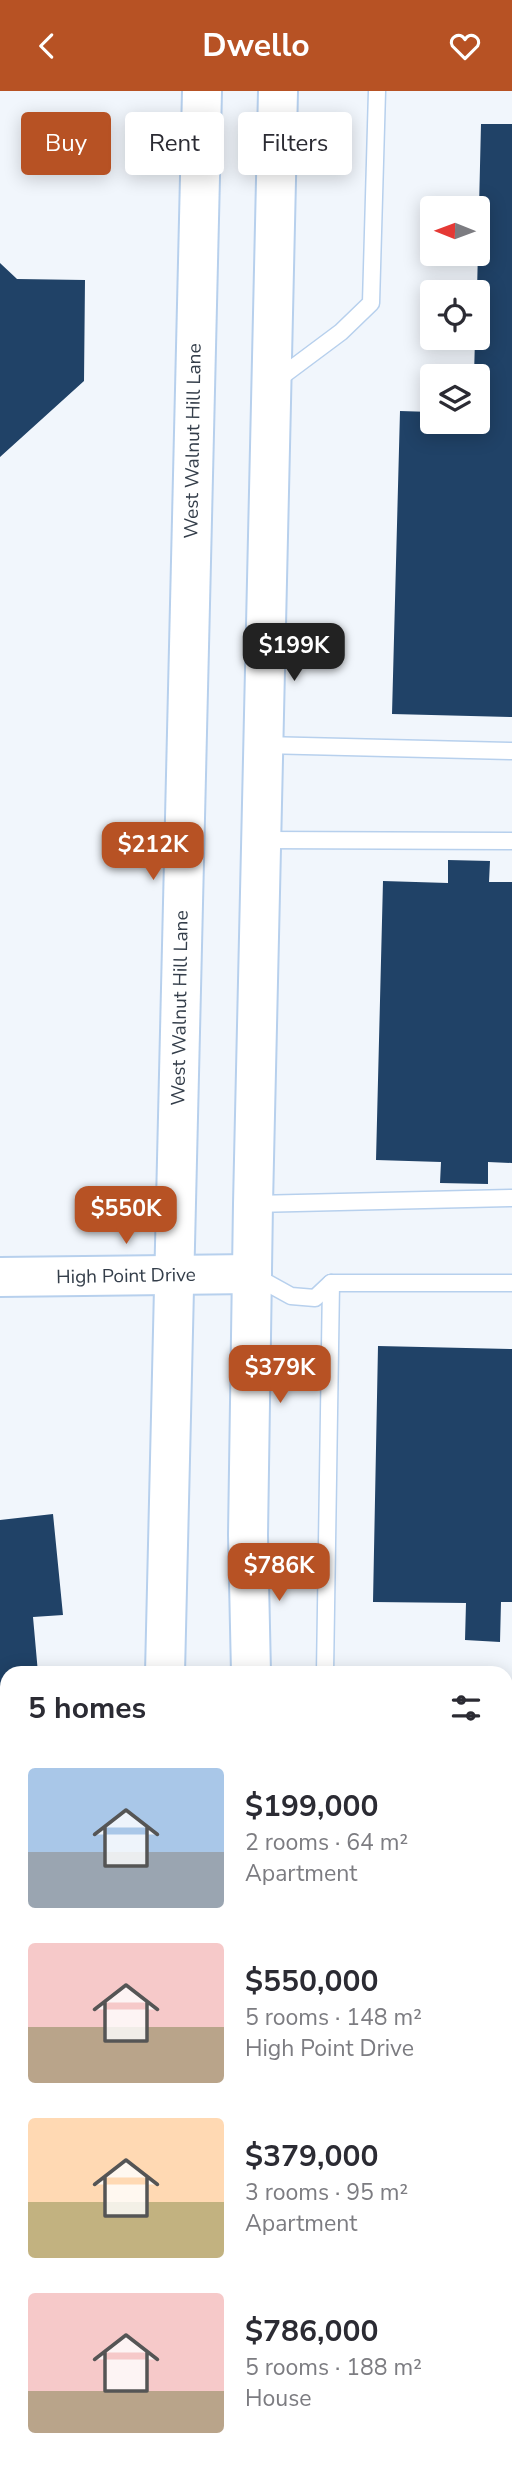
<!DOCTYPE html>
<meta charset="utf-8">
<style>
body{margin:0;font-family:"Nunito Sans",sans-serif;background:#f7f7f7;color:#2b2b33;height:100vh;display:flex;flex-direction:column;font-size:26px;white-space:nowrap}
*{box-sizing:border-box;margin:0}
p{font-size:23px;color:#7c7c81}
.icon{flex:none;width:38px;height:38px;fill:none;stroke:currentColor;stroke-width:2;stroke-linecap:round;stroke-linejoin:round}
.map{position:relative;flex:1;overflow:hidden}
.details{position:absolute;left:0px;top:1575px;width:513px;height:800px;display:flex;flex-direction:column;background:#fff;border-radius:21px 21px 0 0;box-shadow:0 4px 18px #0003}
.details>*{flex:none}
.guide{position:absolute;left:21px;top:21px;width:471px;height:63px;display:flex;gap:14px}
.needle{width:46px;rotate:271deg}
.controls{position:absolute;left:420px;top:105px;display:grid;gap:14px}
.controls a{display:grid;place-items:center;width:70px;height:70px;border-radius:7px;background:#fff;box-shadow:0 4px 18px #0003;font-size:35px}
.price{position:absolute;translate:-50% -60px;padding:0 16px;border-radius:14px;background:#b75224;color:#fff;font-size:23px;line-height:46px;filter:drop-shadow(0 2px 4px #0008)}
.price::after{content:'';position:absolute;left:50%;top:42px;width:21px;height:16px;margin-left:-10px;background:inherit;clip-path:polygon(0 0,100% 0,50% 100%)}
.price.on{background:#222;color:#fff}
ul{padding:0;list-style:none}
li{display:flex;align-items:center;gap:21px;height:175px;padding:0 28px}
li span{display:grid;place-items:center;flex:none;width:196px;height:140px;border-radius:7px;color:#555}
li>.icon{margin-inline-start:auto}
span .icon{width:84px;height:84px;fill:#fffc;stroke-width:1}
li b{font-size:30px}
h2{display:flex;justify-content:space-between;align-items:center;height:84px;padding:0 28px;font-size:30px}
.chip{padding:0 24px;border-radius:7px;background:#fff;box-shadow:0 4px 18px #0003;font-size:24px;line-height:63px}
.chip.on{background:#b75224;color:#fff}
header{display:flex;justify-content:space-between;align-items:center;height:91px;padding:0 28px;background:#b75224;color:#fff;font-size:32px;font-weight:700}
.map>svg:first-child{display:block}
</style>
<header><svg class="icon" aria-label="back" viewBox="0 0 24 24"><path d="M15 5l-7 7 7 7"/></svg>Dwello<svg class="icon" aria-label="heart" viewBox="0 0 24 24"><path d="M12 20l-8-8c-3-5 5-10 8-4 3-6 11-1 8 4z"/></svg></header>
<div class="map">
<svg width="512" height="2374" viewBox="0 0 512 2374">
<rect width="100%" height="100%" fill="#f1f6fc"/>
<g fill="#204267">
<polygon points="481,33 512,33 512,626 392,623 400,320 432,321 432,331 478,331 478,285 474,285 475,247 478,247 477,201"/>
<polygon points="0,172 17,188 85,189 84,290 0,366"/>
<polygon points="448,769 490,770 489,791 512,791 512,1072 488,1071 488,1093 440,1092 441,1071 376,1069 383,790 448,792"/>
<polygon points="378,1255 512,1258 512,1511 501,1511 500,1551 465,1549 466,1512 373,1511"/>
<polygon points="53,1423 63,1524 33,1526 38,1582 7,1582 7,1817 0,1818 0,1429"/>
<polygon points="512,1755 512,2005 506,2006 506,1756"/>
<polygon points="5,2053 7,2069 7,2252 0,2253 0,2054"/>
<polygon points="512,2084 512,2200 506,2188 506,2087"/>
</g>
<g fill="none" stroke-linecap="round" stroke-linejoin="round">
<defs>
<g id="service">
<polyline points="274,291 341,241 371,212 377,0"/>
<polyline points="263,654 512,660"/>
<polyline points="261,749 512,750"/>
<polyline points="253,1113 512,1107"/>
<polyline points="253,1184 291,1205 315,1207 331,1192 512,1192"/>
<polyline points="325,1582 331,1192"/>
<polyline points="506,1609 512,1608"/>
<polyline points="506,1717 512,1717"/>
<polyline points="23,2368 24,2374"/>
<polyline points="241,2368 244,2374"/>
<polyline points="164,2374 207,2368"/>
</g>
<polyline id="minor" points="0,2327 7,2326"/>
<polyline id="tertiary" points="0,1186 252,1183"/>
<g id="secondary">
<polyline points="165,1582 202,0"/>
<polyline points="251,1582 248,1444 253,1113 278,0"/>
<polyline points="357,2368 361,2374"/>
<polyline points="395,2368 399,2374"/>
<polyline points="461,2368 465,2374"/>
</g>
</defs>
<use href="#service" stroke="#b7d0ed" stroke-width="19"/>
<use href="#minor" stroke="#b7d0ed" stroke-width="33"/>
<use href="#tertiary" stroke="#b7d0ed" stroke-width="42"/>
<use href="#secondary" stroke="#b7d0ed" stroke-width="42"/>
<use href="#service" stroke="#fff" stroke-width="16"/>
<use href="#minor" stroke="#fff" stroke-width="30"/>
<use href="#tertiary" stroke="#fff" stroke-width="38"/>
<use href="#secondary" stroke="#fff" stroke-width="38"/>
</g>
<g text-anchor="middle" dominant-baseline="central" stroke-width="7" stroke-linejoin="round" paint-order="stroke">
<g font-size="19" fill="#343e4a" stroke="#fff">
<text transform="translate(193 350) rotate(-89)">West Walnut Hill Lane</text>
<text transform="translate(180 917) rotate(-89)">West Walnut Hill Lane</text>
<text transform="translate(126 1185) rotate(-1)">High Point Drive</text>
</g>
</g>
</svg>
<div class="controls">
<a><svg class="needle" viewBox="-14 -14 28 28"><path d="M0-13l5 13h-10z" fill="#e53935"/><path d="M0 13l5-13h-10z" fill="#7c7c81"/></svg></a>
<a><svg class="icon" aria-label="locate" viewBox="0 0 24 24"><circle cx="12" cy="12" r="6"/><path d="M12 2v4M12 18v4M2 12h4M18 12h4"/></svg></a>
<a><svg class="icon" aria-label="layers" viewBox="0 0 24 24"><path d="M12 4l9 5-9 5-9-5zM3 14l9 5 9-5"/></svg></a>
</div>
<b class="price on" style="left:294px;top:592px">$199K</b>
<b class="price" style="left:153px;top:791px">$212K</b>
<b class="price" style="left:126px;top:1155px">$550K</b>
<b class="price" style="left:280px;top:1314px">$379K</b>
<b class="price" style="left:279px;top:1512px">$786K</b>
<div class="guide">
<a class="chip on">Buy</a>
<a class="chip">Rent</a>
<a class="chip">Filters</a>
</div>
<section class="details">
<h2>5 homes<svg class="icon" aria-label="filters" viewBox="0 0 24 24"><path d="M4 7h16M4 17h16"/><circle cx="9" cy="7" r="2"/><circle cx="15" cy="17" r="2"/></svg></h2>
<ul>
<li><span style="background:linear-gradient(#a9c7e8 60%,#9aa5b1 0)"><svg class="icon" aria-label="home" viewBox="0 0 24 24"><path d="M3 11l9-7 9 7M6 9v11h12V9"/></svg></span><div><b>$199,000</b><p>2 rooms · 64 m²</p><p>Apartment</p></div></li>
<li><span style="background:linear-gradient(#f6c9c9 60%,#b9a48a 0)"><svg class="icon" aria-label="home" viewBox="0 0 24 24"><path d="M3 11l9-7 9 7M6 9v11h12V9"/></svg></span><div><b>$550,000</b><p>5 rooms · 148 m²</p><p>High Point Drive</p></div></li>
<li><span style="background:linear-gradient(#ffd9b3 60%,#c2b280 0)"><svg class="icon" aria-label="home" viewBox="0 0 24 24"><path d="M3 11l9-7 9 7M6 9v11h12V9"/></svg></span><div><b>$379,000</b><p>3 rooms · 95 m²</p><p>Apartment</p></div></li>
<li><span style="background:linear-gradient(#f6c9c9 70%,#b9a48a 0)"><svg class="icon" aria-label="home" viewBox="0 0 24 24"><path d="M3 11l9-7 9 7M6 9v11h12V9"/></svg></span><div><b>$786,000</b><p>5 rooms · 188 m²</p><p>House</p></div></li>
</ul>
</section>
</div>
